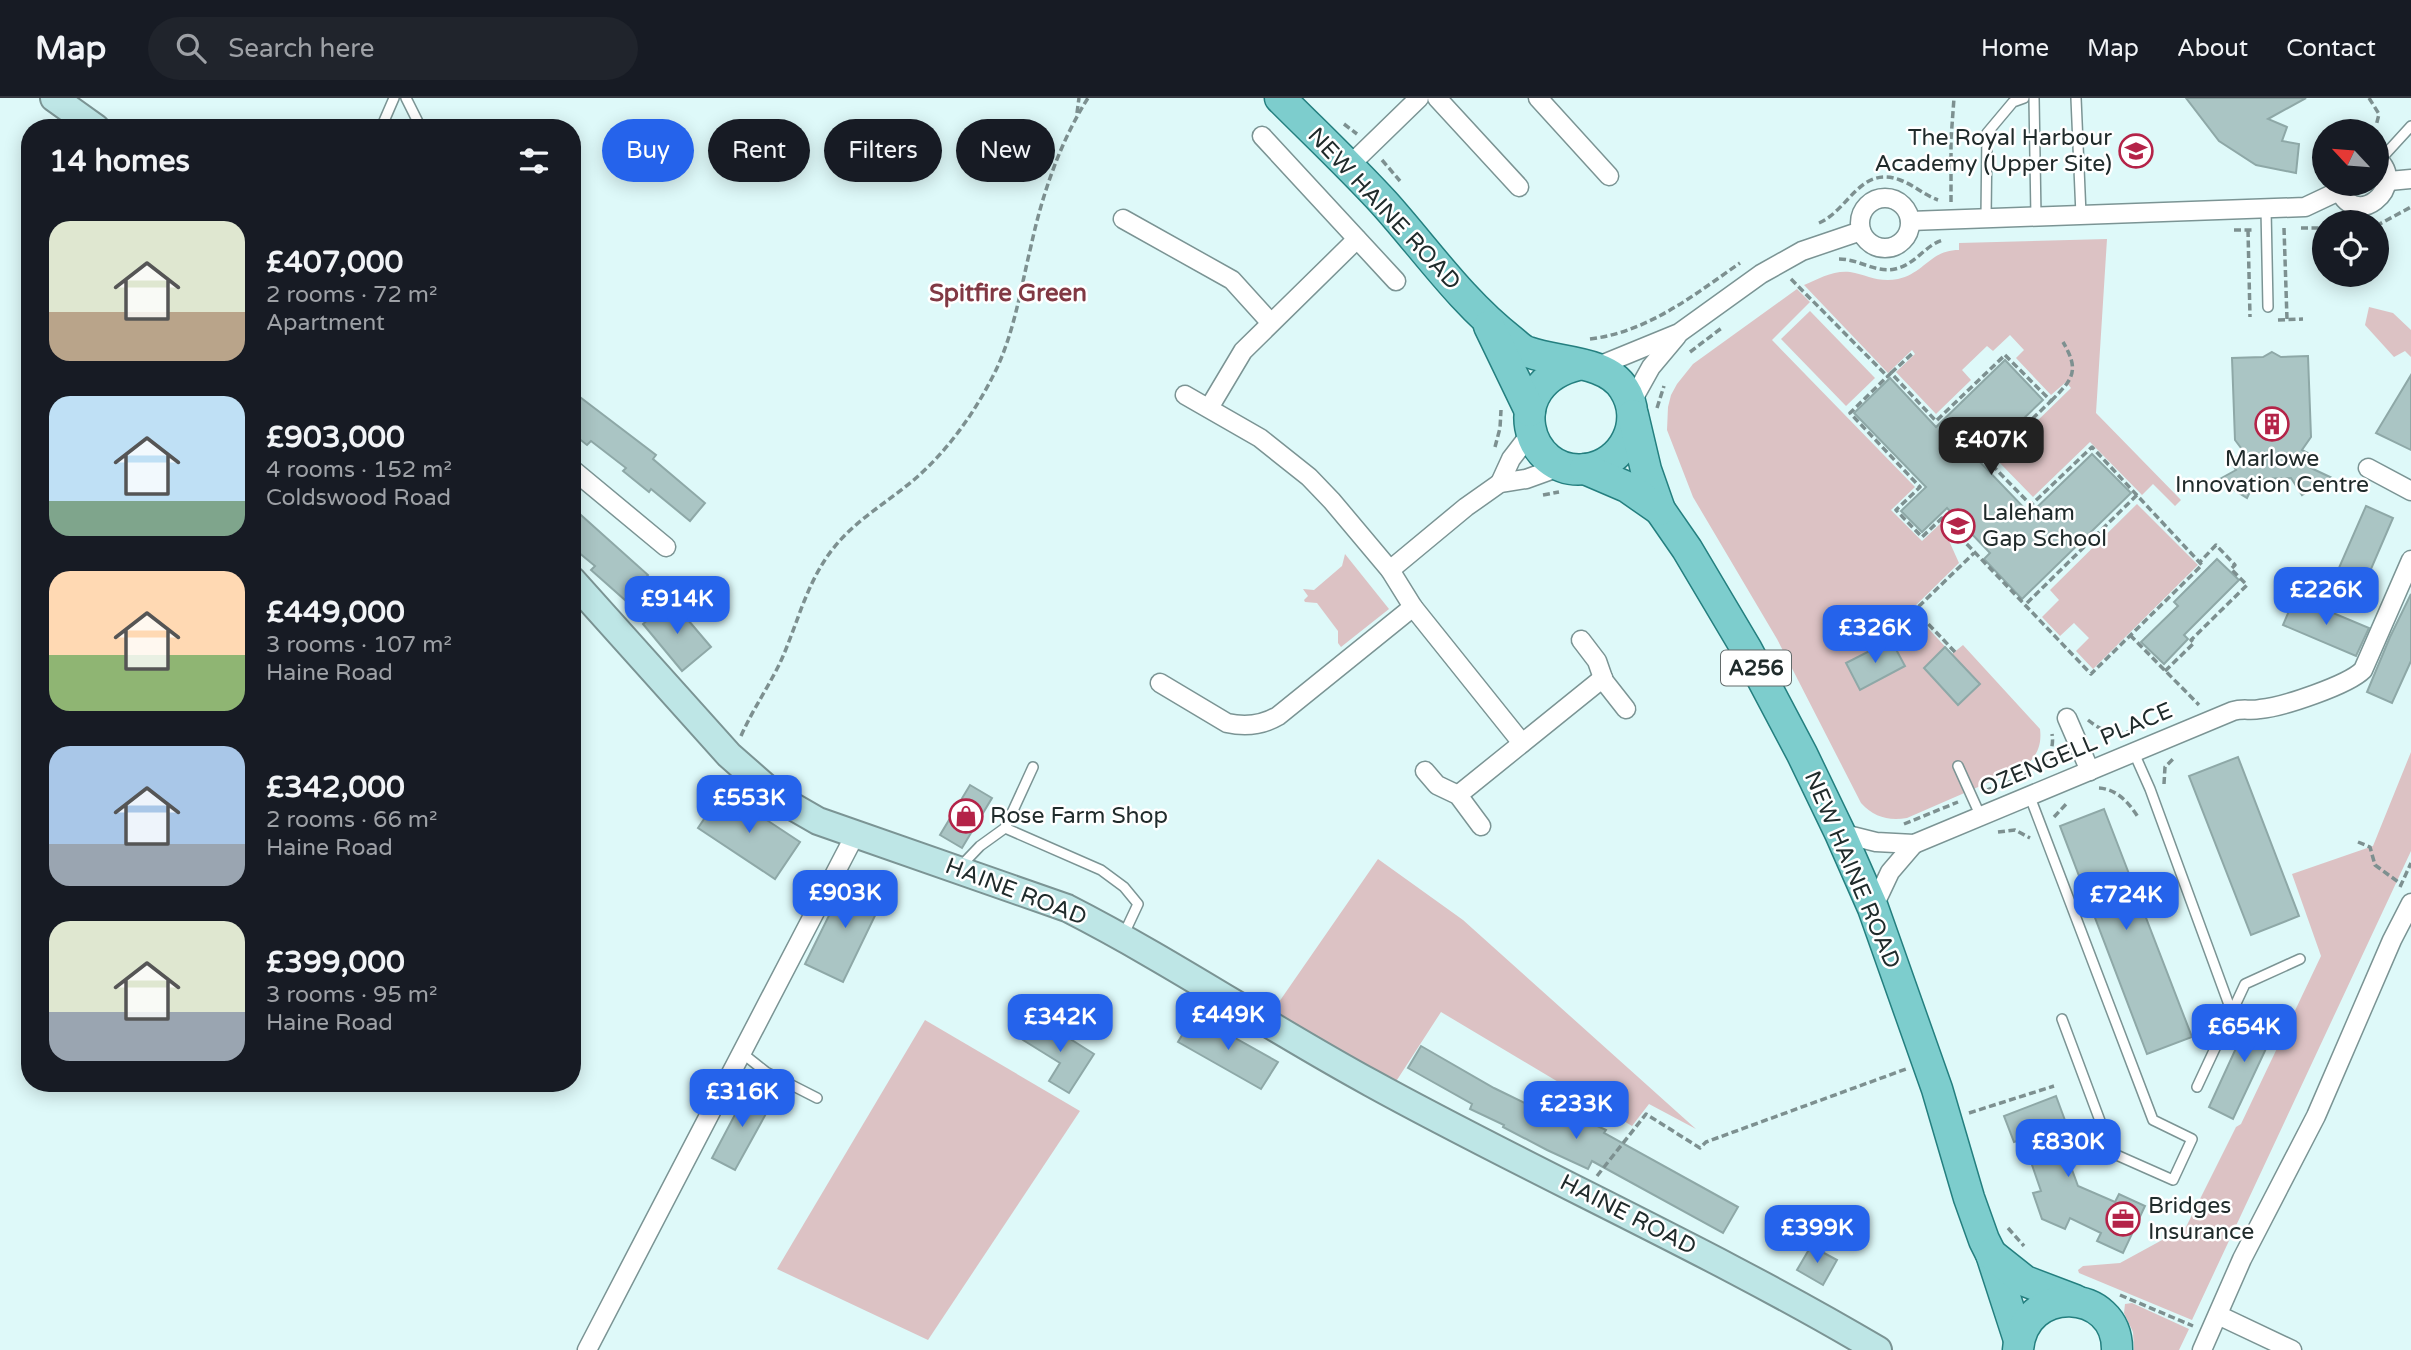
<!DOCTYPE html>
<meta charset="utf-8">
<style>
body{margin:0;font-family:"Varela Round",sans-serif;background:#20242c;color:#f1f3f6;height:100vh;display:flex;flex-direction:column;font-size:26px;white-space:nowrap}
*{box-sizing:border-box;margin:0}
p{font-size:23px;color:#9ea1a6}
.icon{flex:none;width:38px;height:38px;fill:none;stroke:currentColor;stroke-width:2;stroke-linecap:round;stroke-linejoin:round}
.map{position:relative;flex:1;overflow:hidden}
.details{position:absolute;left:21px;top:21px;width:560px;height:973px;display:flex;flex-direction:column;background:#171b24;border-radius:28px;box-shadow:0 4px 18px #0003}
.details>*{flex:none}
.top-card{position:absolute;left:602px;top:21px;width:665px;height:63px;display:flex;gap:14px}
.needle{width:46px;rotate:296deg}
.tools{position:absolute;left:2312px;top:21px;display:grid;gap:14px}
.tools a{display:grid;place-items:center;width:77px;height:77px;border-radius:50%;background:#171b24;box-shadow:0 4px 18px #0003;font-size:35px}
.price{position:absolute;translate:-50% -60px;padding:0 16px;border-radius:14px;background:#2563eb;color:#fff;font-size:23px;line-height:46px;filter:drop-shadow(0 2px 4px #0008)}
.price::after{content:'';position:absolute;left:50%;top:42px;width:21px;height:16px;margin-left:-10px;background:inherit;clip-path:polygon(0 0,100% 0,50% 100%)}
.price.active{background:#222;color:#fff}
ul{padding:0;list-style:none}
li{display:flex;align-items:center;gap:21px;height:175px;padding:0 28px}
li span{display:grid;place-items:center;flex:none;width:196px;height:140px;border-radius:21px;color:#555}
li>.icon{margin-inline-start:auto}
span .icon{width:84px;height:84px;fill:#fffc;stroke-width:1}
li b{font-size:30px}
h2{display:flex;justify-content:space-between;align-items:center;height:84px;padding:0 28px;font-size:30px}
.chip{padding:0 24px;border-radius:32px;background:#171b24;box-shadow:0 4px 18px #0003;font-size:24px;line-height:63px}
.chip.active{background:#2563eb;color:#fff}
header{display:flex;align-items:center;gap:42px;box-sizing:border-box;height:98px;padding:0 35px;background:#171b24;border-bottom:2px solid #363941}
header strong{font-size:33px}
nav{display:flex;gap:38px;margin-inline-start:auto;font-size:24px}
.search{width:490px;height:63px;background:#20242c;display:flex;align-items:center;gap:18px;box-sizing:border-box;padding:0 24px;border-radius:38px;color:#9ea1a6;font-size:26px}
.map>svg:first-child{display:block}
</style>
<header>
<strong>Map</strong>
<div class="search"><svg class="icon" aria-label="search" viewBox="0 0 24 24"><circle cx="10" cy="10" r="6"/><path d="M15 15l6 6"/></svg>Search here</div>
<nav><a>Home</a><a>Map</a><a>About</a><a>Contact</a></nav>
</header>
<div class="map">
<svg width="2411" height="1252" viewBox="0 0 2411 1252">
<rect width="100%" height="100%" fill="#def9f9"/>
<g fill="#dcc2c4">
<path d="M2107 141 2096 315 2181 402 2175 408 2153 386 2142 397 2090 344 2033 399 1997 362 2071 290 2066 284 2051 297 2016 260 2024 252 2010 237 1993 253 1987 248 1962 272 1971 282 1936 316 1896 274 1915 256 1912 252 1888 275 1804 187C1818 181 1834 172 1850 174 1867 177 1879 185 1898 181 1925 175 1930 152 1959 152V145Z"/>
<path d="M1797 191 1810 204 1772 242 1915 389 1891 412 1922 443 1941 425 1959 465 1911 512 1952 556 1963 547 2040 631C2042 647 2037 659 2024 669L1907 720C1888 723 1874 719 1861 705L1777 541 1693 399 1667 332 1668 309 1671 297 1677 286 1693 266Z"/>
<polygon points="2369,209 2393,215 2411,232 2411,259 2405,253 2394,259 2365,227"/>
<polygon points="1810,213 1875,280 1846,308 1781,241"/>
<polygon points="2137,406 2198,467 2093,571 2076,553 2089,540 2074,525 2060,538 2042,519 2059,502 2050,492"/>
<polygon points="1345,456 1389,511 1341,549 1338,545 1338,533 1317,505 1305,504 1304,502 1308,498 1303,491 1314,492 1342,468"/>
<polygon points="2411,654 2411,753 2192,1222 2079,1175 2078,1172 2083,1168 2120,1165 2186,1129 2236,1029 2241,1026 2321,858 2292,776 2373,748"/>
<polygon points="1378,761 1463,822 1696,1031 1649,1006 1632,1028 1441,914 1395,985 1276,919 1279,904"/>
<polygon points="925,922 1080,1013 928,1242 777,1171"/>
<polygon points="2132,1205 2189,1231 2179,1252 2134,1252 2133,1234 2124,1215 2125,1206"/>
</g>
<g fill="#aac5c4" stroke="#8ea8a7" stroke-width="2">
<polygon points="2186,0 2306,0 2268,21 2287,29 2282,43 2299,46 2296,75 2256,67 2219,43"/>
<polygon points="2272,254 2281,259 2308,258 2311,339 2302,352 2317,360 2311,370 2330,379 2302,397 2291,380 2256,381 2247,400 2218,382 2236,372 2230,363 2244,354 2235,342 2232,260 2263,259"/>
<polygon points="2005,262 2043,302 1979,363 2030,416 2092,356 2131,395 2022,501 1984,461 1990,455 1947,410 1922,434 1901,413 1926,389 1854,315 1890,280 1936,329"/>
<polygon points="2411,277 2411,352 2376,335"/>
<polygon points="572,293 656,357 653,361 705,405 690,423 651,391 649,394 623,373 626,370 591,343 587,347 572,335"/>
<polygon points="2366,408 2393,420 2362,492 2335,479"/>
<polygon points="572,409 648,477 625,502 591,472 595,468 572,449"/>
<polygon points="2217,461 2239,482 2184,537 2188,541 2164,566 2141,544 2178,508 2174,504"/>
<polygon points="2411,496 2411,563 2392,605 2367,594 2390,539"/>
<polygon points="2295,499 2369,530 2356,558 2283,527"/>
<polygon points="671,502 711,549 682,573 643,526"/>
<polygon points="1891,542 1905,568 1860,592 1846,565"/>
<polygon points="1945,549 1980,586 1958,607 1924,570"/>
<polygon points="2238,659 2299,818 2251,837 2189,678"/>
<polygon points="970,687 992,700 962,750 940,737"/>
<polygon points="723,693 800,744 775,781 698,730"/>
<polygon points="2104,711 2192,939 2147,956 2060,728"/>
<polygon points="848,779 885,797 843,884 805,866"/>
<polygon points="2254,911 2279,923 2233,1021 2209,1009"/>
<polygon points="1194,917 1278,964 1261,991 1178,944"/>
<polygon points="1037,920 1094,956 1069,995 1049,983 1060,965 1023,942"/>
<polygon points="1421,948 1494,990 1560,1022 1565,1013 1606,1032 1604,1035 1738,1109 1723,1135 1592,1063 1588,1071 1547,1052 1503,1029 1504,1027 1470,1011 1472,1006 1408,970"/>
<polygon points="749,990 773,1003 735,1072 712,1060"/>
<polygon points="2056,998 2066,1025 2056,1028 2078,1088 2115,1104 2119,1096 2145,1108 2123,1155 2097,1143 2101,1135 2070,1120 2065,1131 2042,1121 2033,1095 2041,1093 2023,1041 2014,1044 2004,1018"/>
<polygon points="1811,1148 1837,1162 1823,1187 1797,1172"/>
</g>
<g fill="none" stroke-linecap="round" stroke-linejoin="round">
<defs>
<g id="lane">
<polyline points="406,0 421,30"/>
<polyline points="2034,0 2036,119"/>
<polyline points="2076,0 2081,117"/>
<polyline points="381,30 394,0"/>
<polyline points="2380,62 2411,28"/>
<polyline points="2266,111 2268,209"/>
<polyline points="1986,120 1987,35 2013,4 2024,0"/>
<polyline points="2134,655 2150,691 2232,915"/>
<polyline points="1958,668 1981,719"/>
<polyline points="1033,669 1005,730 1101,772 1124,789 1138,806 1123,838"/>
<polyline points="2030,699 2153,1022 2192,1041 2173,1082 2112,1055 2062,921"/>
<polyline points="959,770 980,748 1005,730"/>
<polyline points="742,955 766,974 817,1000"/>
<polyline points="2197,989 2245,886 2300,861"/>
</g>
<g id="street">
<polyline points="1437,0 1519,89"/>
<polyline points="1538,0 1609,78"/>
<polyline points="1262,38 1396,183"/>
<polyline points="1348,69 1419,0"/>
<polyline points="2389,83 2411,81"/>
<path d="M2337 86C2352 137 2411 88 2376 60"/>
<circle cx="1885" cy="125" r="25"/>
<polyline points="1123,121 1232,182 1270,224"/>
<polyline points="1910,123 2305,109 2339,93"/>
<polyline points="1596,269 1679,235 1761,176 1802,153 1861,133"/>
<polyline points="1185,297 1260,340 1309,379 1332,403 1390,472 1413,509 1522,645"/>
<polyline points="1631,305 1651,269 1677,238"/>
<polyline points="1209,310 1243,253 1357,141"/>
<polyline points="2368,370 2411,393"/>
<polyline points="572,371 666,449"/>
<polyline points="1500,385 1511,361 1531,335"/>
<polyline points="1390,472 1466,409 1500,385 1526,381 1562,368"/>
<polyline points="1581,542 1597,563 1604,583 1626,611"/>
<path d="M1160 585 1227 625C1245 629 1261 628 1278 618L1413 509"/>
<polyline points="2067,620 2090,673"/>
<polyline points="1425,673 1437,687 1458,697 1481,728"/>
<polyline points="1458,697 1603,580"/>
<path d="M1840 735 1876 744 1914 746 2233 613C2243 610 2250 613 2260 611 2283 609 2348 587 2363 572L2411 462"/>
<polyline points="1873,810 1890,774 1914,746"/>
<polyline points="2218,1217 2292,1252"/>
<polyline points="587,1252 855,737"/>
<polyline points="2202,1252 2242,1161 2316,1018 2392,842 2411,805"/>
</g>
<g id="secondary">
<polyline points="54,0 96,30"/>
<path d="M572 482 729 657 778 700 818 723 1067 810C1171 863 1268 929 1371 985 1538 1077 1713 1154 1878 1252"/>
</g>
<g id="primary">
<path d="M1280 0C1315 35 1351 69 1385 106 1426 152 1462 204 1511 242 1516 246 1521 252 1528 254 1557 265 1607 262 1624 291 1645 323 1624 366 1586 371 1526 379 1500 286 1578 267"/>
<polyline points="1489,228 1530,313"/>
<polyline points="1633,317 1646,372 1660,412 1687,451 1747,552 1802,656 1840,735 1873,810 1937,991 1969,1100 1984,1142 1991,1156 2019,1242"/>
<polyline points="1585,371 1627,389 1660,412"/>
<polyline points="1991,1156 2025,1183 2075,1202"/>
<path d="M2018 1252C2023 1185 2118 1189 2117 1252"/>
</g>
</defs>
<use href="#lane" stroke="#7b9494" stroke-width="12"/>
<use href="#street" stroke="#7b9494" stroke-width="21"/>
<use href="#secondary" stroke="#7b9494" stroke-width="30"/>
<use href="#primary" stroke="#247f7f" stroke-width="33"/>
<g stroke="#7d9090" stroke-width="3.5" stroke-dasharray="7 3.5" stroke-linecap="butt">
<polyline points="2369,0 2379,16 2376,28"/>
<polyline points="1077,15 1079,0"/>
<polyline points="1344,26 1357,36"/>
<polyline points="1382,62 1400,83"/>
<polyline points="1951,104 1951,41 1954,0"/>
<path d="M1819 125C1849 112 1860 67 1900 82 1914 87 1924 97 1938 102"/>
<polyline points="2376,128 2411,109"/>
<polyline points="2284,130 2287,221"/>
<polyline points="2301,130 2324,130"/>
<polyline points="2234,132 2255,132"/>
<polyline points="2248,132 2250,219"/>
<path d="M1839 161C1859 161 1875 175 1895 171 1915 167 1925 147 1943 142"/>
<polyline points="1791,181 1888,279"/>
<polyline points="2278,222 2303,221"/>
<path d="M1590 241C1648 234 1694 197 1740 165"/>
<polyline points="1690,254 1723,229"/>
<polygon points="2005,257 2051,303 1988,363 2031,407 2092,349 2202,467 2091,576 1942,420 1922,439 1896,412 1920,389 1850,315 1891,275 1936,323"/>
<polyline points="1891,275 1914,254"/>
<path d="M2051 303C2073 281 2080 273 2063 244"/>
<polyline points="1657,310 1664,288"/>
<polyline points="1495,349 1500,330 1501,312"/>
<polyline points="1543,397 1559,394"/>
<polyline points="2027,505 2137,397"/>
<polyline points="2130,537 2199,607"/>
<polyline points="1955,554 1915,512 1974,455"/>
<polyline points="2165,573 2194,545 2191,542 2247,487 2231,471 2235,467 2216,447 2199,465"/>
<path d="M2088 622C2103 634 2114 637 2132 633"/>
<path d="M741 638C752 613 767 591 779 567 797 529 805 487 832 452 855 422 887 405 916 380 947 353 973 317 992 280 1014 238 1020 193 1031 148 1042 97 1060 44 1088 0"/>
<polyline points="2164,686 2165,669 2175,659"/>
<path d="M2099 690C2117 691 2129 705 2138 719"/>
<path d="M1985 693C2011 682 2058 673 2052 636"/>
<polyline points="2054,719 2068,704"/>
<polyline points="1904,726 1958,704"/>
<polyline points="1998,734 2015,732 2030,740"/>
<polyline points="2358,744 2370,749 2375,767 2401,786"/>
<polyline points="2400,789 2411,765"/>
<polyline points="1969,1015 2054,988"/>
<polyline points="1597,1078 1646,1016 1700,1050 1706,1044 1906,971"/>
<polyline points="2008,1130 2024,1148"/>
<polyline points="2120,1197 2193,1228"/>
</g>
<use href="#lane" stroke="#fff" stroke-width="9"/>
<use href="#street" stroke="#fff" stroke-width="18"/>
<use href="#secondary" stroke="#bee6e6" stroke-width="26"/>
<use href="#primary" stroke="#7dcdcd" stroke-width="30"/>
</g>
<defs>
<symbol id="school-ring" viewBox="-11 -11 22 22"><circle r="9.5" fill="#fff" stroke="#b42348" stroke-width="1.5"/><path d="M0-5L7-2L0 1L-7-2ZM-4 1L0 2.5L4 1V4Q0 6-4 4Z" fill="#b42348"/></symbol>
<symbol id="building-ring" viewBox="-11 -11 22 22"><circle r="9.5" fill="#fff" stroke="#b42348" stroke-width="1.5"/><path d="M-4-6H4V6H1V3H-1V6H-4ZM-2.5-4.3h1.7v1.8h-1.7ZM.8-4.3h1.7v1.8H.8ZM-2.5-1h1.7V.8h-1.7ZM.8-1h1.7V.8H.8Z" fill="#b42348"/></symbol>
<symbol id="shop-ring" viewBox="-11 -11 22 22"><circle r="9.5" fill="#fff" stroke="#b42348" stroke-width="1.5"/><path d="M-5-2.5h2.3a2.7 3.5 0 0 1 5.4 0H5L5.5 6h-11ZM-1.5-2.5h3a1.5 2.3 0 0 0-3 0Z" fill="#b42348"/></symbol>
<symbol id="office-ring" viewBox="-11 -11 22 22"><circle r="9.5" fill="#fff" stroke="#b42348" stroke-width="1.5"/><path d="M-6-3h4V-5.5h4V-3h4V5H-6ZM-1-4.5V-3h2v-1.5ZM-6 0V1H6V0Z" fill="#b42348"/></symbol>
</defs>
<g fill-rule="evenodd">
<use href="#school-ring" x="2117" y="34" width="38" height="38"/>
<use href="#building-ring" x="2253" y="307" width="38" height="38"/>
<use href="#school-ring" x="1939" y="409" width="38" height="38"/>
<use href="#shop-ring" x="947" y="699" width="38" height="38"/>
<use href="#office-ring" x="2104" y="1102" width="38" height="38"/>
</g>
<g text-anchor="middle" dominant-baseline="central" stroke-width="5" stroke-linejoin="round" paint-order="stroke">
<rect fill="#fff" stroke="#636b6b" stroke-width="2" x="1721" y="552.5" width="70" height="35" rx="5"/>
<g font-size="21" font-weight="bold" fill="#202b2b">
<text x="1756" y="570">A256</text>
</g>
<g font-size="23" fill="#202b2b" stroke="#fff" text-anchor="start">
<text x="2112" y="40" text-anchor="end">The Royal Harbour<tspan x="2112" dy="26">Academy (Upper Site)</tspan></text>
<text x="2272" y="361" text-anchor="middle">Marlowe<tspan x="2272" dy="26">Innovation Centre</tspan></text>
<text x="1982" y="415">Laleham<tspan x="1982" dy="26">Gap School</tspan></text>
<text x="990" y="718">Rose Farm Shop</text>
<text x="2148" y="1108">Bridges<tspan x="2148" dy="26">Insurance</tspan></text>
</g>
<g font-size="23" fill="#202b2b" stroke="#fff">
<text transform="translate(1384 111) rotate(47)">NEW HAINE ROAD</text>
<text transform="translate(2076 652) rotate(-23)">OZENGELL PLACE</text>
<text transform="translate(1852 772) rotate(67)">NEW HAINE ROAD</text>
<text transform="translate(1016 794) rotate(21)">HAINE ROAD</text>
<text transform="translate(1628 1117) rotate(27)">HAINE ROAD</text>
</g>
<g font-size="24" font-weight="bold" fill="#813944" stroke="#fff">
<text x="1008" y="195">Spitfire Green</text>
</g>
</g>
</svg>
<div class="tools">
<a><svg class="needle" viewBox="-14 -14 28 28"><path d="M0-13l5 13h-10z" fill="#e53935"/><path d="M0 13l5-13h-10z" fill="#9ea1a6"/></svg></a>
<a><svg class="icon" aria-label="locate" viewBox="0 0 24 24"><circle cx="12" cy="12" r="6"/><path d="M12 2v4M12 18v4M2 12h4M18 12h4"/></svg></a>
</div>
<b class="price active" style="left:1991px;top:379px">£407K</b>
<b class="price" style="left:2326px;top:529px">£226K</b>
<b class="price" style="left:677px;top:538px">£914K</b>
<b class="price" style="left:1875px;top:567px">£326K</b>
<b class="price" style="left:749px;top:737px">£553K</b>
<b class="price" style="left:845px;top:832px">£903K</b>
<b class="price" style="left:2126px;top:834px">£724K</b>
<b class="price" style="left:1228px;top:954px">£449K</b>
<b class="price" style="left:1060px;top:956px">£342K</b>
<b class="price" style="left:2244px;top:966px">£654K</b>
<b class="price" style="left:742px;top:1031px">£316K</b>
<b class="price" style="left:1576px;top:1043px">£233K</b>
<b class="price" style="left:2068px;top:1081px">£830K</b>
<b class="price" style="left:1817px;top:1167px">£399K</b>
<div class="top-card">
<a class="chip active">Buy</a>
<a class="chip">Rent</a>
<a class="chip">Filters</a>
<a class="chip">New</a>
</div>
<section class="details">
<h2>14 homes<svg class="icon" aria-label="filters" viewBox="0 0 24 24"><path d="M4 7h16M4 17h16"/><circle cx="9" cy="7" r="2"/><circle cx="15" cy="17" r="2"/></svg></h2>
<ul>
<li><span style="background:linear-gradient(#dfe7d0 65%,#b9a48a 0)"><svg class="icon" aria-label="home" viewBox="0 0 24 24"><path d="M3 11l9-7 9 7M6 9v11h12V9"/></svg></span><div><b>£407,000</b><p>2 rooms · 72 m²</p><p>Apartment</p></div></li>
<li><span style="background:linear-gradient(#bfe0f5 75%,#7fa58c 0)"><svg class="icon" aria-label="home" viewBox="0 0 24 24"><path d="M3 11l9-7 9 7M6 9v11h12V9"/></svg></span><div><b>£903,000</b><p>4 rooms · 152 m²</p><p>Coldswood Road</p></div></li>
<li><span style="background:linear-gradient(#ffd9b3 60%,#8fb573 0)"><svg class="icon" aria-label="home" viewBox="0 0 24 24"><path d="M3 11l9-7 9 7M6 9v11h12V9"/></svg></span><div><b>£449,000</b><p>3 rooms · 107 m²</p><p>Haine Road</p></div></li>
<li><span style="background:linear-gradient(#a9c7e8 70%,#9aa5b1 0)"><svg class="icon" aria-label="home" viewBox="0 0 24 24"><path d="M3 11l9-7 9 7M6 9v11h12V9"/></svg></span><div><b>£342,000</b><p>2 rooms · 66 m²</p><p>Haine Road</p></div></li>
<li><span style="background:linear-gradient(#dfe7d0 65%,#9aa5b1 0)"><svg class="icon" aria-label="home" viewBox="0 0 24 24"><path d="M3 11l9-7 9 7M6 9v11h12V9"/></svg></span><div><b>£399,000</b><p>3 rooms · 95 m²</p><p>Haine Road</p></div></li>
</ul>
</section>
</div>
